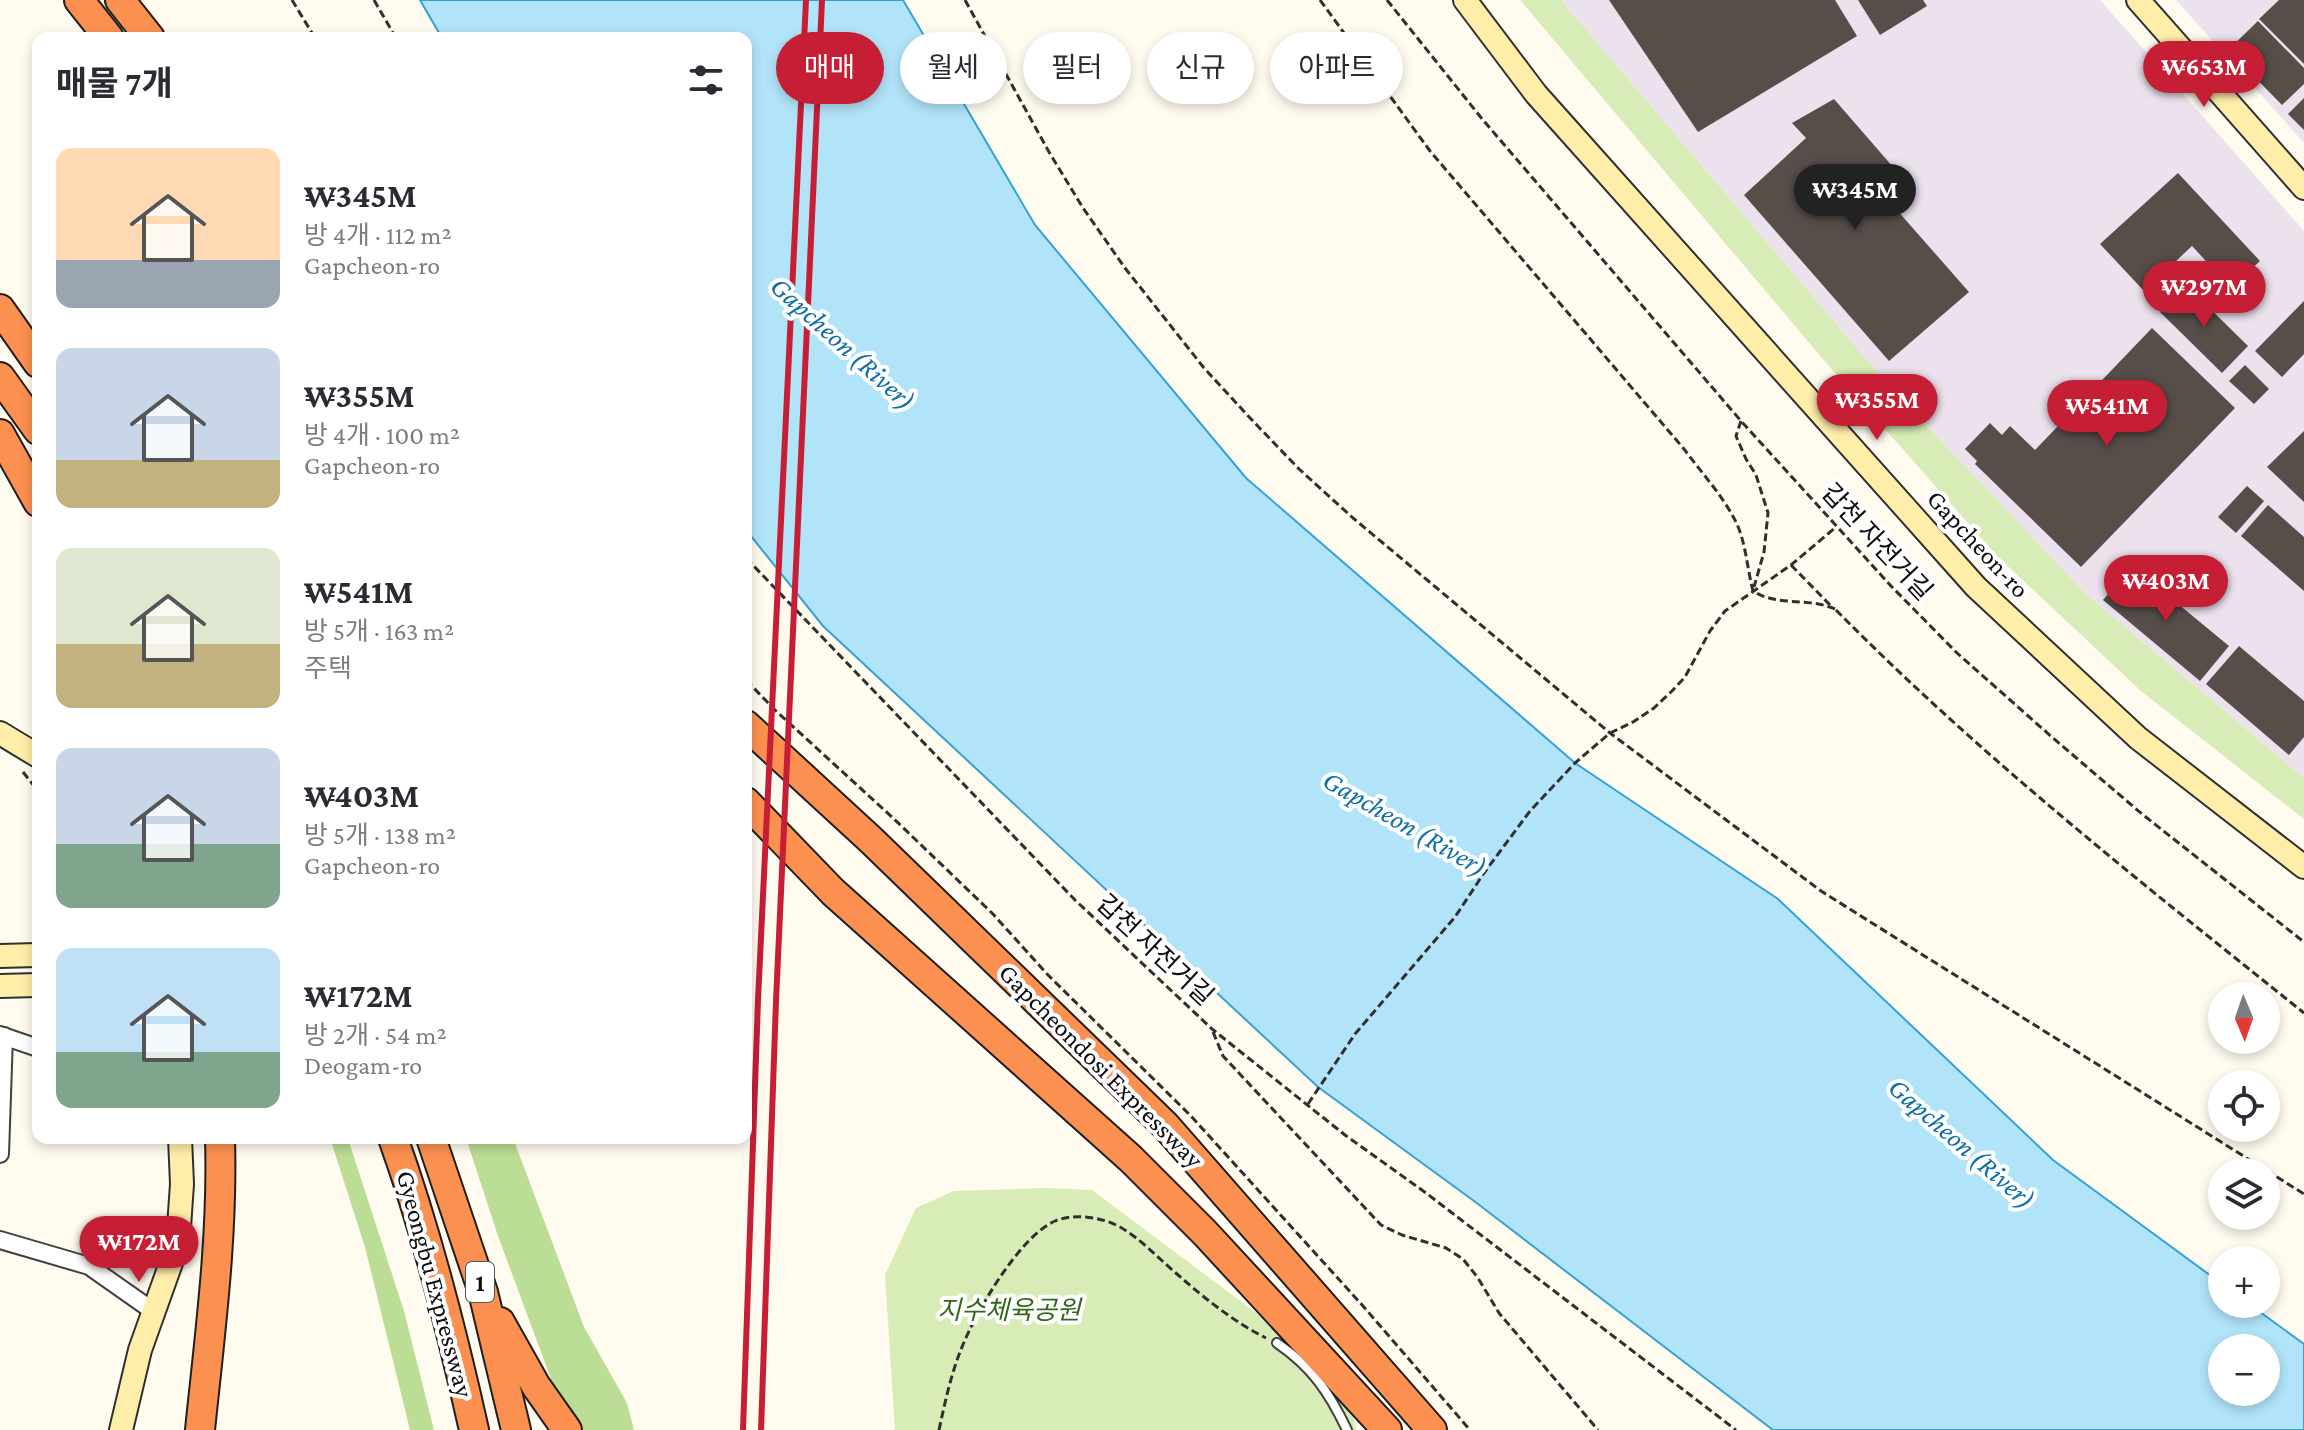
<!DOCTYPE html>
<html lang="ko">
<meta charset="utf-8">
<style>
body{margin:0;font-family:"Crimson Pro","Noto Sans KR",serif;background:#f7f7f7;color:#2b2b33;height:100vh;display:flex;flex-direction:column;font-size:30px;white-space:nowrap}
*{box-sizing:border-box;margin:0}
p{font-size:26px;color:#7c7c81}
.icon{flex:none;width:44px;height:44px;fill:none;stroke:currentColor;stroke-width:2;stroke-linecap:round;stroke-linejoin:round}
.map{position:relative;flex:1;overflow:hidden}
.sheet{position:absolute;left:32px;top:32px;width:720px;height:1112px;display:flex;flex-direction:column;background:#fff;border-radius:16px;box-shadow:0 4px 12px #0003}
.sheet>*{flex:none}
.top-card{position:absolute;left:776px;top:32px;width:760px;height:72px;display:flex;gap:16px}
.needle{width:52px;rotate:178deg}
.fabs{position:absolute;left:2208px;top:982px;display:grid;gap:16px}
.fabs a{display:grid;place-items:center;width:72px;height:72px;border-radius:50%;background:#fff;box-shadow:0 4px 12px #0003;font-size:40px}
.price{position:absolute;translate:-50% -68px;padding:0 18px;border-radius:28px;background:#c61e34;color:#fff;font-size:26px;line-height:52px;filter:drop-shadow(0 2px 4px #0008)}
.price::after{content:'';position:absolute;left:50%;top:48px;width:24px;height:18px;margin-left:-12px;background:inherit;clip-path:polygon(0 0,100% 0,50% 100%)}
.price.current{background:#222;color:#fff}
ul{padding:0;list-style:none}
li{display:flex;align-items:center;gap:24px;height:200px;padding:0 24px}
li span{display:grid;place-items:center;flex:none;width:224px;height:160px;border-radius:16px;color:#555}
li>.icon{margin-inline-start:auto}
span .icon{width:96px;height:96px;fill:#fffc;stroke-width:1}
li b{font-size:34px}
h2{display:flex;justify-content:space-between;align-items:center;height:96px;padding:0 24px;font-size:34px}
.pill{padding:0 28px;border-radius:36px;background:#fff;box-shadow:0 4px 12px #0003;font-size:28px;line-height:72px}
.pill.current{background:#c61e34;color:#fff}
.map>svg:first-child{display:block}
</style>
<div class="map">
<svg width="2304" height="1430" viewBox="0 0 2304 1430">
<rect width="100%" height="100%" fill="#fffbef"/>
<g fill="#ebe2ed">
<polygon points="1561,0 2100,0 2304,231 2304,778 2086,594 1889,386"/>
<polygon points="2176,0 2304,0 2304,143 2281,117"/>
</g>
<g fill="#d7ecb6">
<polygon points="1520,0 1561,0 1889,386 2086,594 2304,778 2304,819 2141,691 1998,557 1822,358"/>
<polygon points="1045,1188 1092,1190 1271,1324 1352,1406 1356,1430 895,1430 885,1275 916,1208 954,1191"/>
</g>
<g fill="#bcdd95">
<polygon points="330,1138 348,1138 350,1145 404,1311 434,1430 410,1430 365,1247"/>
<polygon points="466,1138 513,1138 584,1327 627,1403 634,1430 582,1430 554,1387 498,1236"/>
</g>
<path fill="#b1e4f9" stroke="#34a2d4" stroke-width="2" fill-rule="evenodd" d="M420 0H903L1035 225 1246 478 1575 763 1778 899 2053 1160 2222 1284V1304H2249L2304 1344V1430H1773L1474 1201 1318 1087 823 626 746 530V38H442ZM2222 1348H2266V1392H2222Z"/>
<g fill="#574e4a">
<polygon points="1609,0 1835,0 1857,36 1698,132"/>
<polygon points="1858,0 1923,0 1927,6 1880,35"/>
<polygon points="2279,0 2304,0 2304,64 2259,19"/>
<polygon points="2258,21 2304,68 2304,84 2282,105 2228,50"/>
<polygon points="2304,98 2304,130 2288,114"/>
<polygon points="1834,99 1893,167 1874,184 1969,292 1889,361 1744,195 1806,138 1792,123"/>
<polygon points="2178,173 2260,261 2231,288 2192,246 2144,291 2100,244"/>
<polygon points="2187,286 2248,346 2222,373 2160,312"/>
<polygon points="2304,301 2304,354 2282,377 2255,351"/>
<polygon points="2152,328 2235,408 2081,567 1975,464 1977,461 1965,449 1990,423 2002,435 2010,426 2035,450"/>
<polygon points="2245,365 2269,389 2254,404 2229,381"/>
<polygon points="2304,431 2304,502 2267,467"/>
<polygon points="2247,486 2264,501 2236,533 2218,517"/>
<polygon points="2268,505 2304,537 2304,591 2241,536"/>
<polygon points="2132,566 2229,646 2200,681 2103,600"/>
<polygon points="2239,646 2304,701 2304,737 2289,755 2206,684"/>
</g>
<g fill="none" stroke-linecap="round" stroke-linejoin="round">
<defs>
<path id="lane" d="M1277 1343C1312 1367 1329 1392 1347 1430"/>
<g id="street">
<polyline points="0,1035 38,1048"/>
<polyline points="0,1154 4,1036"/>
<polyline points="0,1240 89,1266 153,1311"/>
</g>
<g id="secondary">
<polyline points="1465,0 1536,94 1976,587 2138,738 2304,867"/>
<polyline points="2138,0 2304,188"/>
<polyline points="0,733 38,756"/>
<polyline points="0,956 38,955"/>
<polyline points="0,986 38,985"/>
<polyline points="121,1430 140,1350 171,1263 179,1227 182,1184 180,1138"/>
</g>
<g id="highway">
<polyline points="79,0 109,38"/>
<polyline points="120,0 150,38"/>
<polyline points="0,309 38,363"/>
<polyline points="0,377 38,430"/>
<polyline points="0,434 38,502"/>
<polyline points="746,725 871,840 1165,1125 1432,1430"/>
<polyline points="746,802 833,892 1131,1159 1205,1233 1387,1430"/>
<path d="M393 1138C427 1233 452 1331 474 1430"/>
<polyline points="431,1138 483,1292 516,1430"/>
<polyline points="500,1322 536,1386 567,1430"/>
<path d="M200 1430C210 1333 223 1236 220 1138"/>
</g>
</defs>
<use href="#lane" stroke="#414141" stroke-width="12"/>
<use href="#street" stroke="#414141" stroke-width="20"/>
<use href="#secondary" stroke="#303030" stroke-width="26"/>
<use href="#highway" stroke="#1f1f1f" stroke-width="32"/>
<g stroke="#303030" stroke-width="3" stroke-dasharray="8 4" stroke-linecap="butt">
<polyline points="292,0 315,38"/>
<polyline points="374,0 396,38"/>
<polyline points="965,0 1049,152 1083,208 1125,268 1204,368 1251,419 1299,469 1353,518 1610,733 1821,891 2304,1194"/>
<path d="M1320 0 1430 151 1684 449C1701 472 1723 496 1736 522 1746 543 1747 568 1753 591 1778 607 1808 597 1835 609"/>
<polyline points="1387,0 1483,120 1741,421 1891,586 1957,653 2053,738 2142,814 2304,942"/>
<polyline points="1741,421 1736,436 1746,459 1756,475 1768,513 1764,552 1754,587"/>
<polyline points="746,558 1075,900 1212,1029 1345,1135 1426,1193 1736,1430"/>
<polyline points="1791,565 1830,605"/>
<path d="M1836 610C1981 757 2143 884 2304 1013"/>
<polyline points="746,680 776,711 893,818 992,913 1048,975 1191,1116 1363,1306 1470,1430"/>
<polyline points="23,772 38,791"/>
<polyline points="1213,1032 1223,1056 1381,1225 1402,1235 1446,1248 1463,1259 1478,1278 1499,1313 1598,1430"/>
<polyline points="1308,1104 1355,1034 1455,917 1484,873 1530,811 1575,763 1610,733 1633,722 1654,708 1672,691 1685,677 1710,631 1725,611 1791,565 1836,527"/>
<path d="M939 1430C945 1402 951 1374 962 1347 976 1312 1019 1237 1055 1221 1074 1213 1102 1217 1120 1227 1141 1239 1158 1258 1177 1274 1204 1298 1234 1322 1266 1338"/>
</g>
<use href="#lane" stroke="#fff" stroke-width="8"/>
<use href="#street" stroke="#fff" stroke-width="16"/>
<use href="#secondary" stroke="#fea" stroke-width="22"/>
<use href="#highway" stroke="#fc9050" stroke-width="28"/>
<g stroke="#c61e34" stroke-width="6">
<polyline points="743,1430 758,1000 806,0"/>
<polyline points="761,1430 776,1001 822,0"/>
</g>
</g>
<g text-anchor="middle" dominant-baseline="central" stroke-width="8" stroke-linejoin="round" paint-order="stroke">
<rect fill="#fff" stroke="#565656" stroke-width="2" x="466" y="1262" width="28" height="40" rx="6"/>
<g font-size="24" font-weight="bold" fill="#0e0e0e">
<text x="480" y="1282">1</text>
</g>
<g font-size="26" fill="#0e0e0e" stroke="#fff">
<text transform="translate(1877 542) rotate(47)">갑천 자전거길</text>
<text transform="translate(1978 544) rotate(47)">Gapcheon-ro</text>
<text transform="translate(1155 950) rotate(43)">갑천 자전거길</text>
<text transform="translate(1101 1066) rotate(45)">Gapcheondosi Expressway</text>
<text transform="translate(435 1284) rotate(75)">Gyeongbu Expressway</text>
</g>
<g font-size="26" font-style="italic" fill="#326a1a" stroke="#fff">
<text x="1009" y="1310">지수체육공원</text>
</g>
<g font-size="28" font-style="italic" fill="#1072a7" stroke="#fff">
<text transform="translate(843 343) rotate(42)">Gapcheon (River)</text>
<text transform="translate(1405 823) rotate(30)">Gapcheon (River)</text>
<text transform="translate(1962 1143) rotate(41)">Gapcheon (River)</text>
</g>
</g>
</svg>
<div class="fabs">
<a><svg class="needle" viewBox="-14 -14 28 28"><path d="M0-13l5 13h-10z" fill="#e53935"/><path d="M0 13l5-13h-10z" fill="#7c7c81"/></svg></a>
<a><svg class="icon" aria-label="locate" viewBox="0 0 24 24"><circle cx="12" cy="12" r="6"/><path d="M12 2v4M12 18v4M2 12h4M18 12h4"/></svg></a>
<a><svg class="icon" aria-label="layers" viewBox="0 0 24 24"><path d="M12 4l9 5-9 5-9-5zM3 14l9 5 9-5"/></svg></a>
<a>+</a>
<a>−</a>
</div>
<b class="price" style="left:2204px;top:109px">₩653M</b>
<b class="price current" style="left:1855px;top:232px">₩345M</b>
<b class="price" style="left:2204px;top:329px">₩297M</b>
<b class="price" style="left:1877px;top:442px">₩355M</b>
<b class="price" style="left:2107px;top:448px">₩541M</b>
<b class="price" style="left:2166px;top:623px">₩403M</b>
<b class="price" style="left:139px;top:1284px">₩172M</b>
<div class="top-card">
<a class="pill current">매매</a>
<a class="pill">월세</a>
<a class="pill">필터</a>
<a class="pill">신규</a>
<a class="pill">아파트</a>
</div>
<section class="sheet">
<h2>매물 7개<svg class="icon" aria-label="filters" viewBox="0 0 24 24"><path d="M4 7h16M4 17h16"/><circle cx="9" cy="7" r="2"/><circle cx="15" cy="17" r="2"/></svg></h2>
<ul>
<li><span style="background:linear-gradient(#ffd9b3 70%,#9aa5b1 0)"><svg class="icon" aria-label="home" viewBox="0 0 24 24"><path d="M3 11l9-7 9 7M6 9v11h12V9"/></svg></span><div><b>₩345M</b><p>방 4개 · 112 m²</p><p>Gapcheon-ro</p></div></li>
<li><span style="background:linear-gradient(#c9d6e8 70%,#c2b280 0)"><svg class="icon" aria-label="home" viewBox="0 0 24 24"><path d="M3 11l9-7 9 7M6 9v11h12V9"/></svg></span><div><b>₩355M</b><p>방 4개 · 100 m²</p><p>Gapcheon-ro</p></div></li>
<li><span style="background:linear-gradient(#dfe7d0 60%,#c2b280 0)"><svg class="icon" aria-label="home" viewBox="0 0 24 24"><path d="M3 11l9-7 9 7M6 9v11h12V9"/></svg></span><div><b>₩541M</b><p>방 5개 · 163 m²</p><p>주택</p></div></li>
<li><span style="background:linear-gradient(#c9d6e8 60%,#7fa58c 0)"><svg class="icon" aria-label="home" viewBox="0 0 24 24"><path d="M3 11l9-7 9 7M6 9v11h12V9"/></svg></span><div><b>₩403M</b><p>방 5개 · 138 m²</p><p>Gapcheon-ro</p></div></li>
<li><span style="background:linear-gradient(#bfe0f5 65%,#7fa58c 0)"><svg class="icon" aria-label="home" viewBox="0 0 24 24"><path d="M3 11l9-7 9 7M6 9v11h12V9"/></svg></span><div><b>₩172M</b><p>방 2개 · 54 m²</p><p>Deogam-ro</p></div></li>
</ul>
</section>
</div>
